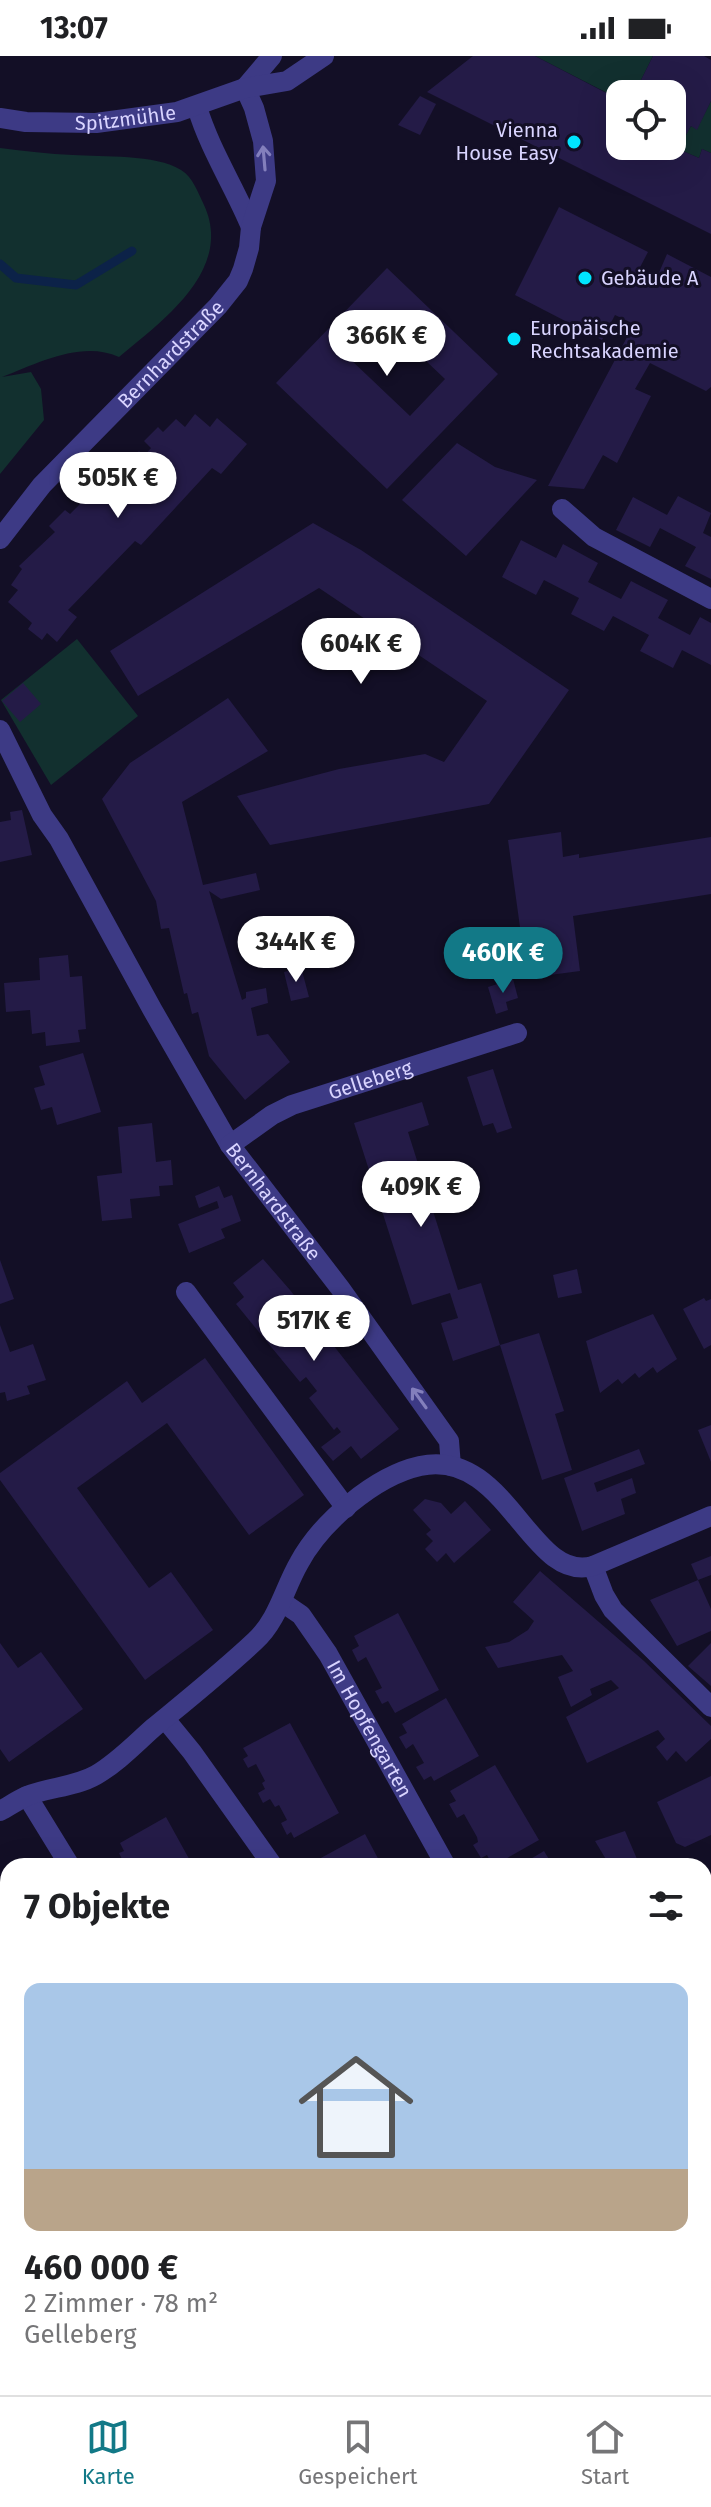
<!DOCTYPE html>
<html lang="de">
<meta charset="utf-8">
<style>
body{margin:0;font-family:"Fira Sans",sans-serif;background:#f6f6f6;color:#202124;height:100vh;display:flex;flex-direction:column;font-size:30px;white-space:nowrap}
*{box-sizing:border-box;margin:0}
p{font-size:26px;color:#757577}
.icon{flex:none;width:44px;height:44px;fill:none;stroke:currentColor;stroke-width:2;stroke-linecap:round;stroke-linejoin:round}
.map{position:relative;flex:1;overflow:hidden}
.side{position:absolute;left:0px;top:1802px;width:712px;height:538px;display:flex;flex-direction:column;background:#fff;border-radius:24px 24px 0 0;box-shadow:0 8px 32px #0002}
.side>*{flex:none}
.fabs{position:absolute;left:606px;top:24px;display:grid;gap:16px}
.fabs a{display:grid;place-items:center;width:80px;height:80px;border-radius:16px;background:#fff;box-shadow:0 8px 32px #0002;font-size:40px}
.price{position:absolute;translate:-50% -68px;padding:0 18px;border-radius:28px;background:#fff;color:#222;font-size:26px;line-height:52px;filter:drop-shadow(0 2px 4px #0008)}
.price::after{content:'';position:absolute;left:50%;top:48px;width:24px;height:18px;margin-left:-12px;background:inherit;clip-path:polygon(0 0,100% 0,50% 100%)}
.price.selected{background:#127987;color:#fff}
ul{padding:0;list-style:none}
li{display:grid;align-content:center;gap:16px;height:424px;padding:0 24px}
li+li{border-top:2px solid #e0e0e0}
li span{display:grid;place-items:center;height:248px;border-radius:16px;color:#555}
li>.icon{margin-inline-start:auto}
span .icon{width:144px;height:144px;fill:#fffc;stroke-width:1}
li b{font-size:34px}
h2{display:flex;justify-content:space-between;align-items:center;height:96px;padding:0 24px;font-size:34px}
.status{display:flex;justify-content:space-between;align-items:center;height:56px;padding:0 40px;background:#fff;direction:ltr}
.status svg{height:22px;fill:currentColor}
.dock{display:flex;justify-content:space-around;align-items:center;height:112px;border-top:2px solid #e0e0e0;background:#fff;font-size:22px;color:#757577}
.dock a{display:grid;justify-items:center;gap:4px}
.dock .selected{color:#127987}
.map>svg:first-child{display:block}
</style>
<div class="status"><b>13:07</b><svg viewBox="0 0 49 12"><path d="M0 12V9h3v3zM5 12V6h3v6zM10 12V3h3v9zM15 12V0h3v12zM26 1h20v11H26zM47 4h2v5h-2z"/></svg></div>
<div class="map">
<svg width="711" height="2339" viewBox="0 0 711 2339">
<rect width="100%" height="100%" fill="#130f26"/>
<g fill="#12302f">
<polygon points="535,0 653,0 634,38 620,38 620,61 610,56 617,42"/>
<polygon points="711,45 711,97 702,93 699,102 678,93 691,70 697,73"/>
<path d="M0 92C24 95 49 98 73 99 102 101 156 98 181 114 193 121 198 137 204 149 234 214 162 265 119 301 82 284 38 307 2 321L31 316 41 333 44 364 0 418Z"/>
<polygon points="77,583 138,660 51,729 1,644"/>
</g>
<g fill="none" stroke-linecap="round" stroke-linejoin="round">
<polyline stroke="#0c2248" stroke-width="9" points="0,208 16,222 76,229 132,195"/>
</g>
<g fill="#241b47" fill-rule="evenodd">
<polygon points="473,0 535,0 618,43 610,56 620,61 620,90 672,90 672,38 634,38 653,0 704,0 711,4 711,45 697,74 691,70 678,93 699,102 702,93 711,97 711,178 427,36"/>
<polygon points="420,40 436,48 420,79 398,69"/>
<polygon points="559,151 648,196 637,217 655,226 667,198 711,221 711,331 706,335 650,307 635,333 651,340 617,407 603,399 584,433 548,430 634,268 615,259 602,284 515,239"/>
<path d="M387 212 498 318 387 433 276 327ZM385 266 445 323 410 360 350 303Z"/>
<polygon points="195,358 210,371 217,362 247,388 221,418 212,412 141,489 135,485 68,554 77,561 57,586 47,577 42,584 28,573 32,567 8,546 18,534 11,529 22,513 19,510 55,476 49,470 65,454 70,458 89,439 93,444 110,425 106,421 121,405 125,410 139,395 144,400 151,392 144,385 158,371 163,376 176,363 185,371"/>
<polygon points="457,387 495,411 537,424 466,500 402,444"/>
<polygon points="678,440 711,457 703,477 711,481 711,523 685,510 696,491 660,472 650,491 616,474 633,441 667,459"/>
<polygon points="313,467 361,494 569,634 489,748 270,789 237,740 339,713 425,698 444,706 487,645 319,532 138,640 110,595"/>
<polygon points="521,484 556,502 563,488 598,507 588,526 621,543 631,525 668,544 658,562 690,579 700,561 711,567 711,609 682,594 673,612 640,595 649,579 613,560 604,575 571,558 579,542 544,524 536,539 502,521"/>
<polygon points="23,627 41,648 20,666 2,645"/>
<polygon points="228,642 268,695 182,746 203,829 256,817 260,834 221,843 209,835 242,944 246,942 246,936 266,932 268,947 251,952 257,980 268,978 290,1006 245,1044 209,1000 198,956 192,958 187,937 184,938 169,872 161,873 156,845 102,743 130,707"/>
<polygon points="22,754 32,799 0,806 0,766 11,764 10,756"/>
<polygon points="561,776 563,801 579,798 579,802 711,781 711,838 573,860 580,915 527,922 508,784"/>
<polygon points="68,899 70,921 82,920 86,973 78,974 80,986 46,990 45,976 32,978 30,954 6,956 4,927 40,924 39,902"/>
<polygon points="301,911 309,941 291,945 284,916"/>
<polygon points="513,923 518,942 506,946 508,954 496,958 488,931"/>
<polygon points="83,997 101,1056 57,1069 52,1051 41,1054 34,1032 45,1029 39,1010"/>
<polygon points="493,1013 512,1072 497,1077 493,1067 483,1070 467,1021"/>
<polygon points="422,1046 429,1069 408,1076 458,1234 481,1227 500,1289 453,1305 441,1267 458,1262 450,1237 412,1249 354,1067"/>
<polygon points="152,1067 156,1106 171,1104 173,1129 159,1130 160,1140 130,1143 132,1162 102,1165 97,1120 122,1117 118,1071"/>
<polygon points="219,1130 224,1142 232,1139 241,1165 221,1173 225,1182 189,1197 178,1168 219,1152 217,1145 199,1152 195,1140"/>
<polygon points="263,1203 290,1234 399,1373 361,1403 351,1390 333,1405 321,1391 341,1376 337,1371 334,1374 309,1342 317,1335 306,1321 300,1326 236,1248 244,1241 233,1227"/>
<polygon points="0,1204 14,1243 0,1248"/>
<polygon points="577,1213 582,1237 558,1242 553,1219"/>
<polygon points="704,1242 706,1245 711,1243 711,1289 704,1293 683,1253"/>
<polygon points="653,1258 677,1303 657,1317 653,1311 639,1322 635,1317 622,1328 618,1323 600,1337 586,1285"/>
<polygon points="0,1269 10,1296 33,1288 46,1324 27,1330 30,1338 7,1345 5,1336 0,1337"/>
<polygon points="539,1277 564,1355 555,1358 572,1414 542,1424 500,1289"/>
<polygon points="205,1302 304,1439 249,1479 167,1367 77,1432 149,1532 171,1516 213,1574 145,1624 0,1424 0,1417 127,1325 142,1347"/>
<polygon points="711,1369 711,1406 698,1374"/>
<polygon points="639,1393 645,1408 594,1427 597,1436 632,1422 636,1437 621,1443 625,1458 582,1475 564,1422"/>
<polygon points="425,1443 441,1447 451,1458 465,1445 491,1474 454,1507 446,1497 437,1506 425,1493 433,1485 426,1478 431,1474 413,1454"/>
<polygon points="711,1500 711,1519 698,1524 711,1553 711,1575 677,1590 650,1544 698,1524 691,1508"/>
<polygon points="540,1515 644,1605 711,1670 711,1683 686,1706 676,1695 667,1705 656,1691 665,1683 658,1674 587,1707 566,1661 619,1632 611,1624 590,1633 592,1639 571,1651 558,1621 573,1615 562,1599 498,1612 485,1591 509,1586 528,1574 534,1565 513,1546"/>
<polygon points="398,1557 439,1634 395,1657 388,1645 382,1648 375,1635 382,1632 366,1601 358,1606 352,1594 359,1590 354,1580"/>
<polygon points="0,1587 18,1612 41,1596 83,1653 9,1706 0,1693"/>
<polygon points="711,1587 711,1630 688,1610"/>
<polygon points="446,1642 479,1700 434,1725 431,1720 424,1724 416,1711 424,1707 413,1688 406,1693 399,1681 407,1677 402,1668"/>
<polygon points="290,1667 339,1757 294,1782 291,1776 287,1779 281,1767 287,1764 279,1749 275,1751 270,1743 263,1747 258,1737 265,1733 262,1727 265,1725 256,1708 248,1712 243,1703 248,1700 243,1692"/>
<polygon points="495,1709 539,1784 493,1810 487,1799 481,1802 473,1789 478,1786 477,1781 464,1758 457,1762 449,1748 456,1745 450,1735"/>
<polygon points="711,1720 711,1779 685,1791 676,1787 657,1746"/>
<polygon points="166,1761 193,1810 136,1810 132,1803 124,1807 119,1797 124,1795 120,1787"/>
<polygon points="625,1775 640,1810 610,1810 595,1785"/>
<polygon points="365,1778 382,1810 322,1810 319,1803"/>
<polygon points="544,1795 553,1810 519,1810"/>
<polygon points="8,1835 8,1879 0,1865 0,1840"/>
<polygon points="711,1853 711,1890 707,1892 704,1886 704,1856"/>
<polygon points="711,1931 711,1982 704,1986 704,1934"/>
<polygon points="8,2012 8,2103 0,2091 0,2017"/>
<polygon points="704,2077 711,2090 711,2195 704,2183"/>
<polygon points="8,2256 8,2315 0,2320 0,2261"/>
<polygon points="711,2316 711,2339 594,2339 590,2332 704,2332 704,2320"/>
<polygon points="259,2332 313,2332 317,2339 263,2339"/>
<polygon points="458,2332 514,2332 518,2339 462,2339"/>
</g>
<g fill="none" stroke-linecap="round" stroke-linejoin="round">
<g stroke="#3d3a85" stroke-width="20">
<path d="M197 51C210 94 234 130 251 171"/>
<polyline points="562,453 594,481 711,543"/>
<path id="s1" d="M0 483 42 429 218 250 238 225 243 213 249 192 251 171 266 125 263 85 254 52 245 32"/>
<path id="s2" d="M0 674 42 759 59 783 152 953 230 1089 340 1232 449 1385 451 1410"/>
<path id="s3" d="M230 1089 272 1059 292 1049 517 977"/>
<polyline points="186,1236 346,1452"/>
<polyline points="593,1510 604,1539 613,1554 711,1651"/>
<path id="s4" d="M282 1546 301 1559 328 1598 446 1810"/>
<polyline points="165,1663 192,1696 273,1810"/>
<polyline points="27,1740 70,1810"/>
<polyline points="0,1971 8,1981"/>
<polyline points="706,2020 711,2029"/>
<polyline points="213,2332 217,2339"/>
<polyline points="50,2339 62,2332"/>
</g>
<g stroke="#3d3a85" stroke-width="20">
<polyline points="245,32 272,0"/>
<path id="s5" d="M0 62 26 66 96 67 177 56 245 32 287 25 324 0"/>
<path d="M0 1755C9 1750 18 1744 27 1740 49 1731 75 1731 96 1719 117 1707 135 1688 153 1672 187 1644 222 1616 255 1585 278 1564 284 1533 299 1507 321 1466 375 1420 420 1410 507 1391 530 1528 593 1510L711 1460"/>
</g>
</g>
<defs><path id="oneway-shaft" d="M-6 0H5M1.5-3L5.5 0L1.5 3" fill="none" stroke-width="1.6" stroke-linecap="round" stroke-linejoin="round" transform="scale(2)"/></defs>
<g stroke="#837fbc">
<use href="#oneway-shaft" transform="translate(264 102) rotate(-95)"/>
<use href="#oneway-shaft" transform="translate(419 1342) rotate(-126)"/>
</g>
<g fill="#00e5ff" stroke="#130f26" stroke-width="3">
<circle cx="574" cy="86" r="8"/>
<circle cx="585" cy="222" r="8"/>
<circle cx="514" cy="283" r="8"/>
</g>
<g text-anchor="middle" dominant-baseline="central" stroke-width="6" stroke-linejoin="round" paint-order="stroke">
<g font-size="20" fill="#d9d4ff" stroke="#130f26">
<text stroke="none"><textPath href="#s5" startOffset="126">Spitzmühle</textPath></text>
<text stroke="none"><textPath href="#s1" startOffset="252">Bernhardstraße</textPath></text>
<text stroke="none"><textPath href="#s3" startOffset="156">Gelleberg</textPath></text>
<text stroke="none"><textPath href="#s2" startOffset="546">Bernhardstraße</textPath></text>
<text stroke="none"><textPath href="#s4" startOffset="156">Im Hopfengarten</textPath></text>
</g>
<g font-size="20" fill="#d9d4ff" stroke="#130f26" text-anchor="start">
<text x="558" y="74" text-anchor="end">Vienna<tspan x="558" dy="23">House Easy</tspan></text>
<text x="601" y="222">Gebäude A</text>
<text x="530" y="272">Europäische<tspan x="530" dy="23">Rechtsakademie</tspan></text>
</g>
</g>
</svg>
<div class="fabs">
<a><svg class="icon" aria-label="locate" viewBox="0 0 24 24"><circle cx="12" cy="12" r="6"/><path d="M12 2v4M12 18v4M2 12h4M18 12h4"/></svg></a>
</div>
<b class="price" style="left:387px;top:322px">366K €</b>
<b class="price" style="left:118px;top:464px">505K €</b>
<b class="price" style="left:361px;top:630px">604K €</b>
<b class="price" style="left:296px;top:928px">344K €</b>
<b class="price selected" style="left:503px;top:939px">460K €</b>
<b class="price" style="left:421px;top:1173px">409K €</b>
<b class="price" style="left:314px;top:1307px">517K €</b>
<section class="side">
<h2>7 Objekte<svg class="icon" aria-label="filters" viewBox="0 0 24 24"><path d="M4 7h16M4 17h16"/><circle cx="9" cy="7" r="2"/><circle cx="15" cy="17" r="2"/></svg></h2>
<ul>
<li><span style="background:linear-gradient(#a9c7e8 75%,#b9a48a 0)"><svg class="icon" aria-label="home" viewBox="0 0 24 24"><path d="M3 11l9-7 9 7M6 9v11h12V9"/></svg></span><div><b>460 000 €</b><p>2 Zimmer · 78 m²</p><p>Gelleberg</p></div></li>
</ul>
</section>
</div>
<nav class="dock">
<a class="selected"><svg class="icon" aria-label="map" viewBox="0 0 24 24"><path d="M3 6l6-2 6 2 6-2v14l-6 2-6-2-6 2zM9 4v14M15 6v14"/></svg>Karte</a>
<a><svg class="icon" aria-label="saved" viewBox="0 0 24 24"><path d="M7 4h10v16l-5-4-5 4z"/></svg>Gespeichert</a>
<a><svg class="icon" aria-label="home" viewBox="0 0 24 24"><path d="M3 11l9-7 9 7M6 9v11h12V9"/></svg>Start</a>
</nav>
